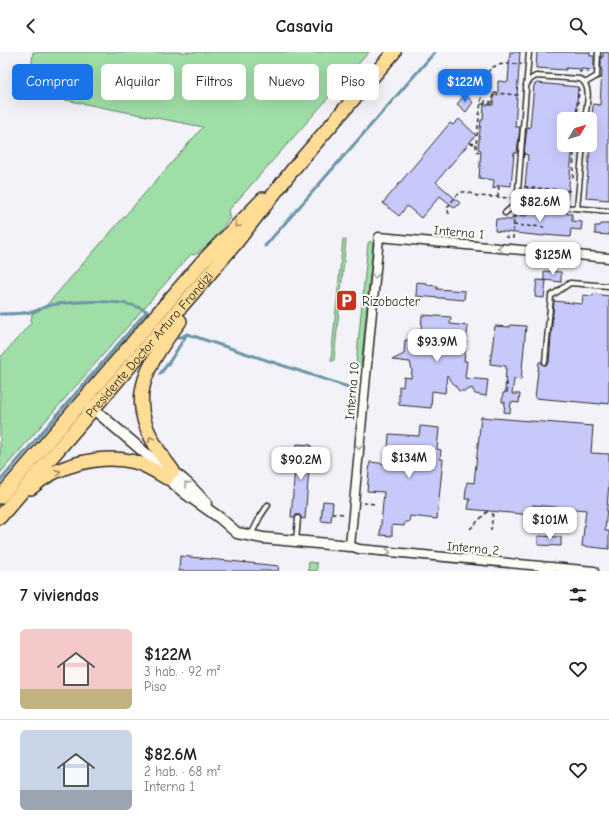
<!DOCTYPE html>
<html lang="es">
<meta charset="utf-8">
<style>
body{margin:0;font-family:"Comic Neue",sans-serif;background:#f6f6f6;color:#222;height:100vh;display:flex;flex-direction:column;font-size:15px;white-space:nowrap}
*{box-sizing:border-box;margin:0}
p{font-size:13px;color:#767676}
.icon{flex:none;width:22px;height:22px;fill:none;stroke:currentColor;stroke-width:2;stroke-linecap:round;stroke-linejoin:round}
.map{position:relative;height:519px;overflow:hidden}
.sheet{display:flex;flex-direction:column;background:#fff;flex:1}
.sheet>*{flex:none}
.banner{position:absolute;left:12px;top:12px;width:400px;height:36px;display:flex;gap:8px}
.needle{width:26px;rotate:52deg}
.tools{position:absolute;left:557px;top:60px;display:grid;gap:8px}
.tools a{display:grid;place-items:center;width:40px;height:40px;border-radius:6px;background:#fff;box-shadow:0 4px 16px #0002;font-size:20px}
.price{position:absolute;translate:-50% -34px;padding:0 9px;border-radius:8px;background:#fff;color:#222;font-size:13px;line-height:26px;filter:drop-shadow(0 1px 2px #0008)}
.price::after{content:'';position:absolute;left:50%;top:24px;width:12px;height:9px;margin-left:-6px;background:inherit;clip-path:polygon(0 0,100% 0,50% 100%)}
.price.on{background:#1a73e8;color:#fff}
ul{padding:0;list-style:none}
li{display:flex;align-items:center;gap:12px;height:100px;padding:0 20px}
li+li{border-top:1px solid #e0e0e0}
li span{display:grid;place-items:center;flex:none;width:112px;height:80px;border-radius:6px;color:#555}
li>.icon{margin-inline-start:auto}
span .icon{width:48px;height:48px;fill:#fffc;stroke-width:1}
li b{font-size:17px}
h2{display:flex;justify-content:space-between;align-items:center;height:48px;padding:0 20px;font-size:17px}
.tag{padding:0 14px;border-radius:6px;background:#fff;box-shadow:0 4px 16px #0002;font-size:14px;line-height:36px}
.tag.on{background:#1a73e8;color:#fff}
header{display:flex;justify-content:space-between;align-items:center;height:52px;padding:0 20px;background:#fff;font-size:18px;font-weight:800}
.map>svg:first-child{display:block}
</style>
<header><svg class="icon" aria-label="back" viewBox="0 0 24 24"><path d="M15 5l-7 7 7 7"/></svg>Casavia<svg class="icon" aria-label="search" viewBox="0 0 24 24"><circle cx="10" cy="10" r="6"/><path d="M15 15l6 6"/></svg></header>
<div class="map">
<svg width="609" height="519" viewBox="0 0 609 519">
<rect width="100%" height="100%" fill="#f2f2f8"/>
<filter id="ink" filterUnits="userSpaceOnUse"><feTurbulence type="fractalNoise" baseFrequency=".025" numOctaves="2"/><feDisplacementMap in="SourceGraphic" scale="8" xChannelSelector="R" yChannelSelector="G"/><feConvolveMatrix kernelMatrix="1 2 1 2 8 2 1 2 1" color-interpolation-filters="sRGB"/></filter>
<g filter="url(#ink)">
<g fill="#a0dea7" stroke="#668469">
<path d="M33 0H369L228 159 230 165C221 180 209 194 194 203L191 202 0 421V306L31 271 32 262 44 256 203 75 29 41Z"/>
<polygon points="343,187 346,188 334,308 332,310 331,308"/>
<polygon points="370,189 373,191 361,314 358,315 356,313 368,191"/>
<polygon points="309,510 317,511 317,519 308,519"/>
</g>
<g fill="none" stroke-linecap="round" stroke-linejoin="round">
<g stroke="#6c95a7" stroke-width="3">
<polyline points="265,194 435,0"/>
<path d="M0 262C10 262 21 262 31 260 38 259 44 254 51 253 74 249 133 245 150 262"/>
<polyline points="177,285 181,285 187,282 351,336"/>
<polyline points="160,322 170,309 187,282"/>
<polyline points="0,429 147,259"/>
</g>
</g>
<g fill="#c8c9fb" stroke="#2b2b2b">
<polygon points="510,0 520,0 515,75 520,75 517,101 514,101 511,134 499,133 493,137 494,128 479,126 481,98 478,97 481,68 483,68 484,53 493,53 494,43 498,43 498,29 508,30"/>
<polygon points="537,0 590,0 590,4 594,4 594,18 566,16 566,18 536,16"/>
<polygon points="603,0 609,1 609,148 586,146 593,52 600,53 602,18 601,18 601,5 603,5"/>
<polygon points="537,31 578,35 576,67 564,67 564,93 573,93 567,152 527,148 528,135 525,135 528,103 524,102 527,75 530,76 534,33"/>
<polygon points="465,43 473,50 466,60 457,52"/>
<polygon points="459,67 476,83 436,130 460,151 455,156 440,144 421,166 407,154 399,164 383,151 450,71 453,73"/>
<polygon points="527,155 567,159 567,162 572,162 572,169 582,170 581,178 571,177 570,185 544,183 544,184 495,179 496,167 512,168 512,165 515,166 515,163 526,164"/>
<polygon points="601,172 609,172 609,183 595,182 595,174 600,174"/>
<polygon points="544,219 561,220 561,230 544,228"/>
<polygon points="537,228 546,229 544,246 535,245"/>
<polygon points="417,230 427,231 427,233 437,234 437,237 465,239 464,248 416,244"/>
<polygon points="593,242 609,244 609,352 601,351 601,352 535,346 539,310 542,310 544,313 549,311 554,249 582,252 583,243 593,244"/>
<polygon points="422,263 451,265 450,272 468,274 464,309 467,309 465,326 488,328 486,344 475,342 472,336 465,339 459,339 447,323 445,341 432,339 431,356 399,353 399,334 403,335 404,325 411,326 412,318 410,310 392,308 404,302 405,288 418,289 419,278 421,278"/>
<polygon points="510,273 526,274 521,328 514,327 512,342 520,342 519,351 511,350 510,361 504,360 505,350 502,350 503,341 505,341 506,314 490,312 495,274 510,275"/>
<polygon points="481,365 593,374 591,401 609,402 609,431 605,479 609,479 609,497 582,494 586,458 533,453 532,463 468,457 470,447 465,447 467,430 474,431"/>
<polygon points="420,374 439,376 437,397 441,398 440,407 443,407 437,467 410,464 409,470 405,470 404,474 392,473 392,484 380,483 384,440 367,439 370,410 387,412 389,382 419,384"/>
<polygon points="297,392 311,393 305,467 301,466 299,463 296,463 295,466 291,465"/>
<polygon points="323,449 333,450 331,470 321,469"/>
<polygon points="538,484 561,485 561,494 538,493"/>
<polygon points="180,504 279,514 278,519 179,519"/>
</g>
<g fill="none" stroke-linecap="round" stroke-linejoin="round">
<defs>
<g id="service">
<polyline points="585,31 597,24 598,0"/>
<path d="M526 33 531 27 536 24 580 27C593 34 586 55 585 67"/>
<polyline points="517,151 529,0"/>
<polyline points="577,156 583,93"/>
<polyline points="505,161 517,151 609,159"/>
<polyline points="545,310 551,244 570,231 609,234"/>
<polyline points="251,483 260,465 268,453"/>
<polyline points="296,489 298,466"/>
</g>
<polyline id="minor" points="594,519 359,497 350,494 379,185 609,206"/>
<g id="tertiary">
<polyline points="89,353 158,412 167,426 186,442 220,466 237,481 263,486 350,494"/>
<path d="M167 417C182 424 195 439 206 451"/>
</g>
<g id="primary">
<path d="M173 419C125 357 135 328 180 269"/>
<path d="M31 436C56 413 102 401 135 410 146 413 157 420 167 426"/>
<polyline points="0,445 202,210 263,147"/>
<path id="s1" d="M0 465 235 192 294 116 394 0"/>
</g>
</defs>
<use href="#service" stroke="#2b2b2b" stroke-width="7"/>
<use href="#minor" stroke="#2b2b2b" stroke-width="11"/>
<use href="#tertiary" stroke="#2b2b2b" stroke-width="13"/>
<use href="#primary" stroke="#2b2b2b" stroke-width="16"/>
<g stroke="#2b2b2b" stroke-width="1.5" stroke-dasharray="4 3" stroke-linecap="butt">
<polyline points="580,21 580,19 590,20"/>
<path d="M484 41C484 36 484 30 486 25 490 9 509 12 521 12V13"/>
<polyline points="481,52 493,52"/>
<polyline points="485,52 485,49 492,50 493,41"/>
<polyline points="577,67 579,35"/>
<polyline points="470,91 476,92 482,40 519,43"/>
<polyline points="476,92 476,97 478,100 481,100"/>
<polyline points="573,126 574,93"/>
<polyline points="524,135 572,139"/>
<polyline points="498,145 499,133"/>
<polyline points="449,162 447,156 456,144 462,140 468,140 477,144 511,146"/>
<polyline points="513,173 544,175"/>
<polyline points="505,185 513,186 514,163 513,162"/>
<polyline points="507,341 507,329"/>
<polyline points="363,451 376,452"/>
<polyline points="332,461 344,462"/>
<polyline points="470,477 488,459"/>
<polyline points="491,479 493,459"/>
</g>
<use href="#service" stroke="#fdfcf7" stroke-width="4"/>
<use href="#minor" stroke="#fdfcf7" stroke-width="8"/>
<use href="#tertiary" stroke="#fdfcf7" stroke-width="10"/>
<use href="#primary" stroke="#ffdd96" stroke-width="13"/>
</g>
<defs><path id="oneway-chevron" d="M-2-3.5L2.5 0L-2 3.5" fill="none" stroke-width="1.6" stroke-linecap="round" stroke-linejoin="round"/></defs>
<g stroke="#958460">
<use href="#oneway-chevron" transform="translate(237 173) rotate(133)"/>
<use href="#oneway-chevron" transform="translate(151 387) rotate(-118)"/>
<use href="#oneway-chevron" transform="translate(58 420) rotate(-23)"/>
</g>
<g stroke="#9e9e9b">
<use href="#oneway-chevron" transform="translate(500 196) rotate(-175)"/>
<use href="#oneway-chevron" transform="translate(375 224) rotate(96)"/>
<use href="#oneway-chevron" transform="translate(359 395) rotate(96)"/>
<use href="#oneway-chevron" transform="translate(187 432) rotate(-138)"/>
<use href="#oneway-chevron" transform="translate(388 500) rotate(5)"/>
</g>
</g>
<defs>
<symbol id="parking-square" viewBox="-11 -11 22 22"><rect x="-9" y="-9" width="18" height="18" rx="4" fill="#c8321e" stroke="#fdfcf7"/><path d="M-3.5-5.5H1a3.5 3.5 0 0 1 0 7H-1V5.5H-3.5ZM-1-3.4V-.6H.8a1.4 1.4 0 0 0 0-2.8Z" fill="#fff"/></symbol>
</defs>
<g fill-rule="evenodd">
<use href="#parking-square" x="334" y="236" width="25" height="25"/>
</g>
<g text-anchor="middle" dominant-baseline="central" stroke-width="4" stroke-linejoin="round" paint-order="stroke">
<g font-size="13" fill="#2b2b2b" stroke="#fdfcf7">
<text transform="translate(459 180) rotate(5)">Interna 1</text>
<text stroke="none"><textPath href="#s1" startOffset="228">Presidente Doctor Arturo Frondizi</textPath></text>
<text transform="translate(352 339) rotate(-85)">Interna 10</text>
<text transform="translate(473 496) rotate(5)">Interna 2</text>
</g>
<g font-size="13" fill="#2b2b2b" stroke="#fdfcf7" text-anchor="start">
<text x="362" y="249">Rizobacter</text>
</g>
</g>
</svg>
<div class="tools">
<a><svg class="needle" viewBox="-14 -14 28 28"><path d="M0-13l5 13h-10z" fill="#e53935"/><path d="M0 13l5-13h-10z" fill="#767676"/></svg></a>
</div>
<b class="price on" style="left:465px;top:51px">$122M</b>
<b class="price" style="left:540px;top:171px">$82.6M</b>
<b class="price" style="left:553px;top:224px">$125M</b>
<b class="price" style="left:437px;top:311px">$93.9M</b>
<b class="price" style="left:409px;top:427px">$134M</b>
<b class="price" style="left:301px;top:429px">$90.2M</b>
<b class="price" style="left:550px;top:489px">$101M</b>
<div class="banner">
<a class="tag on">Comprar</a>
<a class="tag">Alquilar</a>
<a class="tag">Filtros</a>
<a class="tag">Nuevo</a>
<a class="tag">Piso</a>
</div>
</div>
<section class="sheet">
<h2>7 viviendas<svg class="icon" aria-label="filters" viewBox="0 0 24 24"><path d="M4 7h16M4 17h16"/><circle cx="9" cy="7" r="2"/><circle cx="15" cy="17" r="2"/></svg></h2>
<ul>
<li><span style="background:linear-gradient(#f6c9c9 75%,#c2b280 0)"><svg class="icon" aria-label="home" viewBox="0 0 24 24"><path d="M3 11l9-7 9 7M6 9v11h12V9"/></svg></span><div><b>$122M</b><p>3 hab. · 92 m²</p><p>Piso</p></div><svg class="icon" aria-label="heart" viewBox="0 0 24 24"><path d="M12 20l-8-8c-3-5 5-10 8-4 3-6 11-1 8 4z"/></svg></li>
<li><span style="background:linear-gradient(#c9d6e8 75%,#9aa5b1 0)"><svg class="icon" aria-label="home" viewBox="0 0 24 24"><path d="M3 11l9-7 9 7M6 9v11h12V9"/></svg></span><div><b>$82.6M</b><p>2 hab. · 68 m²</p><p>Interna 1</p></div><svg class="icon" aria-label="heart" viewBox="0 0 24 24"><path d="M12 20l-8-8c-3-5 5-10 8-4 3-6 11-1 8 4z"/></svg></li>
</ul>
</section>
